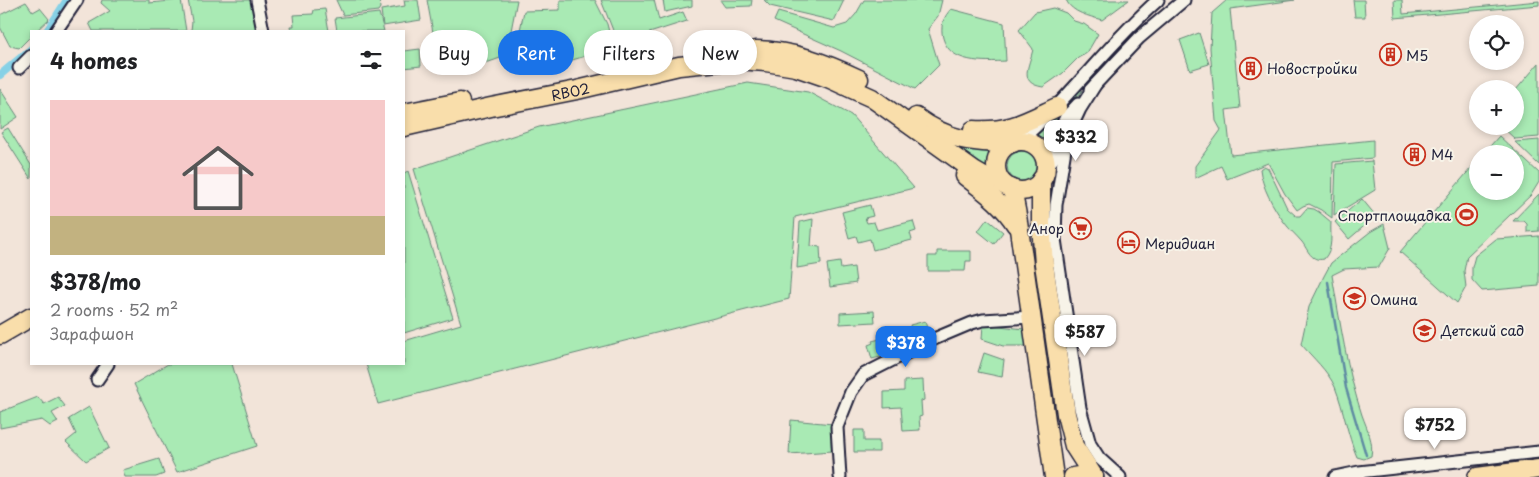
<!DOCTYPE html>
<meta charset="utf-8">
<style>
body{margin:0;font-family:"Playpen Sans",sans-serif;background:#f6f6f6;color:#202124;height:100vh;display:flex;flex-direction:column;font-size:19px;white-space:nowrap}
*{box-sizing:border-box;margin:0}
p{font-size:16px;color:#757577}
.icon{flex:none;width:28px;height:28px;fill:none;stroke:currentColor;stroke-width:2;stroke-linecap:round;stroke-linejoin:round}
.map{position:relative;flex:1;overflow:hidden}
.panel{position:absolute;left:30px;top:30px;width:375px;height:335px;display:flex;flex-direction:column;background:#fff;border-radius:0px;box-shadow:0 2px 8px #0003}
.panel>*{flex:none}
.top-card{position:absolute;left:420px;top:30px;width:475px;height:45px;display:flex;gap:10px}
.fabs{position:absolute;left:1469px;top:15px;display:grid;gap:10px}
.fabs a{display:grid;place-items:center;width:55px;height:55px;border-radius:50%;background:#fff;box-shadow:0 2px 8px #0003;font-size:25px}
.price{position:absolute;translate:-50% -42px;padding:0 11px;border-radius:10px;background:#fff;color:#222;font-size:16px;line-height:32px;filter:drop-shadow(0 1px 2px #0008)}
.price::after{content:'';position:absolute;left:50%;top:30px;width:15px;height:11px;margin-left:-8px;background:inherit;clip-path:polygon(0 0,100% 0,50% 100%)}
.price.active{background:#1a73e8;color:#fff}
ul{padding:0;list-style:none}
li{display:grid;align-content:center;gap:10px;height:265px;padding:0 20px}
li span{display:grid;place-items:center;height:155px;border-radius:0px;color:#555}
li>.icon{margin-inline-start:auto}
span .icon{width:90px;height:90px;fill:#fffc;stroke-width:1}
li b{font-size:21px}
h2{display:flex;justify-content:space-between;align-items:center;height:60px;padding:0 20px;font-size:21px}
.pill{padding:0 18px;border-radius:22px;background:#fff;box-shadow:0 2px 8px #0003;font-size:18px;line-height:45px}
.pill.active{background:#1a73e8;color:#fff}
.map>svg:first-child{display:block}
</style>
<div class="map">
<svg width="1539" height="477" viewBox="0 0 1539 477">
<rect width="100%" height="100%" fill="#f2e4d9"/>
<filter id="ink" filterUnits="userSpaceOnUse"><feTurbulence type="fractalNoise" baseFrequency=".02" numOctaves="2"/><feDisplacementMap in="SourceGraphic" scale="10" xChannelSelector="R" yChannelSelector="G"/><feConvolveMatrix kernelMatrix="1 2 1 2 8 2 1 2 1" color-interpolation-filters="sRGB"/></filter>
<g filter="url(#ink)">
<g fill="#a9eab4" stroke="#668678">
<polygon points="102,0 149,0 149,3 181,0 186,31 93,31 89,23 110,11 101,3"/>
<polygon points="188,0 252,0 257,31 191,31 192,21"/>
<polygon points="336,0 379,0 380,8 378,11 343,15"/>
<polygon points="404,0 418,0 421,20 383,26 381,10 405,6"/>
<polygon points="427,0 517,0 508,46 503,57 489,62 439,65"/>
<polygon points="560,0 595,0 607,24 613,48 545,68 515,68 513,64 524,11 560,10"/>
<polygon points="601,0 654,0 659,20 683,12 687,21 618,43"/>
<polygon points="663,0 692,0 692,6 665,12"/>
<polygon points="720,0 752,0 751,6 725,7"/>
<polygon points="764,0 844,0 834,21 770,6"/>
<polygon points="864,0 942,0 938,16 928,29 939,65 915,89 841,51 774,21 778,12 834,28 847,24 856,14"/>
<path d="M1066 0H1129L1102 20C1089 16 1072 13 1066 0Z"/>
<polygon points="1227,0 1295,0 1230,9 1240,108 1226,110 1231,155 1373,140 1373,158 1333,162 1332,218 1321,210 1309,204 1303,206 1297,210 1285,194 1268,163 1227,179 1221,166 1195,178 1195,166 1221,130 1216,121 1210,48 1212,13"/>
<polygon points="1353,0 1364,0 1365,17 1355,17"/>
<polygon points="1394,0 1402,0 1403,14 1539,1 1539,5 1395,18"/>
<polygon points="26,2 33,12 40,8 49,19 36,31 31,31 31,36 19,48 10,46 0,27 0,15"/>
<path d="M1053 8 1066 13 1074 21 1084 24 1098 34 1087 53 1078 58 1063 73 1043 87C1017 83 1030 65 1033 49L1019 30 1035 12Z"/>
<polygon points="325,9 329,31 291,31 290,26 294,26 293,15 313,14 314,10"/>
<path d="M951 9 1004 23 1006 61C984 62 950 64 943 38 940 26 943 18 951 9Z"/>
<polygon points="379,13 384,31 337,31 335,18"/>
<polygon points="1199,33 1209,64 1190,70 1180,40"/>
<polygon points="420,49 421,66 404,68 404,51"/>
<polygon points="1539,63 1539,137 1515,139 1501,126 1515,126 1515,91"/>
<polygon points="748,83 808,92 851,115 914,188 795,217 789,299 378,404 366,364 404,364 404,341 461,324 414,169 539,127"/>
<path d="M1080 88 1082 91C1068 109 1056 126 1049 148L1045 141 1032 134Z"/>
<polygon points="0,89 18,117 0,129"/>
<polygon points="8,128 31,165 31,179 1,132"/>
<polygon points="1499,136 1539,173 1539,182 1531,195 1467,256 1464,271 1466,287 1457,303 1400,252 1477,161 1478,191 1515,191 1515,154 1483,154"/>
<polygon points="1539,140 1539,165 1515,142"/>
<path d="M947 141 992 147C988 157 986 165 988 175Z"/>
<circle cx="1022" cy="166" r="15"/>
<polygon points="1372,161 1375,190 1334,215 1336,164"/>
<path d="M1264 166 1268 168 1287 208 1296 216H1300L1307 208 1314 209 1319 212 1331 222C1330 235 1334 248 1324 259 1311 262 1308 250 1302 242 1296 235 1289 229 1284 222 1273 207 1262 187 1260 169Z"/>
<polygon points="408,171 453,318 404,333 404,173"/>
<polygon points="1539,194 1539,231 1527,232 1527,224 1524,221 1513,221"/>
<polygon points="1362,199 1376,216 1349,239 1335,222"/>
<polygon points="870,205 873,216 865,218 867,223 874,222 877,230 913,221 916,231 910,233 912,240 873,250 870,239 858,242 856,236 849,238 842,212"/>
<polygon points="813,219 811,246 820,247 821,264 797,268 800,222"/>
<polygon points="987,219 1003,232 994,244 978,231"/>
<path d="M1384 224 1390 248 1379 267 1344 269 1332 275C1340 322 1347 370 1362 415 1367 429 1374 442 1371 456L1364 459 1357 457C1347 434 1344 410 1335 387 1328 371 1312 357 1301 344L1309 307 1324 276 1331 263 1370 232Z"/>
<polygon points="1539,236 1539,286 1482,291 1472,280 1472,267 1475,256 1496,239"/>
<polygon points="937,251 971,251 971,261 966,261 965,271 928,271 928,256 937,256"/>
<polygon points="840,262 841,269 854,267 856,283 830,287 827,264"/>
<polygon points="874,311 875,322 840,324 840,313"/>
<polygon points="925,321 929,336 914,341 910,325"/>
<polygon points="983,324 1024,329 1026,346 1003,346 982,339"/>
<polygon points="884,338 888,355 872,359 868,345 873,343 872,341"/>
<polygon points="984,353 1004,360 1002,377 978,372"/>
<polygon points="168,364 232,364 257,446 177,472 134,384"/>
<polygon points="923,380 924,400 921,401 922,416 919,417 920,430 903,431 901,407 884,408 884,392 904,391 904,381"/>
<polygon points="38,397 44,404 58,397 65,406 52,413 58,422 50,426 42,420 0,428 0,412"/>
<polygon points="89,407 109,448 86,461 66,442 76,434 69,419"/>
<polygon points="791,420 833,424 833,451 789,454"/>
<polygon points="854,430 864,430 864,441 879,441 879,452 854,452"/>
<polygon points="159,459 164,474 156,477 125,477 123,470"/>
</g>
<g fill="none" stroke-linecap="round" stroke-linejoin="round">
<polyline stroke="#5e8ba2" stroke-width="2.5" points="1328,282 1346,388 1366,455"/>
<g stroke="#86d1e6" stroke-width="8">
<polyline points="47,31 67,0"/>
<polyline points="0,75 31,49"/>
</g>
<defs>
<g id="minor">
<polyline points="257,0 263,31"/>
<polyline points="56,31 77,0"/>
<polyline points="19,68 31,56"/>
<polyline points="1095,85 1080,109 1067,137 1056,205 1055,239 1080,408 1090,444 1099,458 1120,477"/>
<polyline points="1090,90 1139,38 1184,0"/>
<path d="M1020 141C1070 98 1108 44 1158 0"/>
<polyline points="1046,168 1053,159 1059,131 1066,117 1078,104"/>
<polyline points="97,380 108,364"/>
<polyline points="840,477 837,427 851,392 863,375 934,339 972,323 983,320 1032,317"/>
<polyline points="1335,477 1359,472 1539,452"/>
</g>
<g id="highway">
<path d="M756 50C794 51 825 63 859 79"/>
<polyline points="404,113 460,102"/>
<path d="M916 117C949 141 973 143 1013 143"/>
<path id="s1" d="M404 127 491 107 577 90 679 66 738 60 766 62 796 67 828 78 872 98 974 171 986 178 1005 185"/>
<path d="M973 130C1010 132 1025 122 1057 107"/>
<circle cx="1021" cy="166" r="25"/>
<path d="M965 176C984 191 1002 203 1016 225"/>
<polyline points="1041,180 1041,225 1044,264 1066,414 1074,446 1094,477"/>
<polyline points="1012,189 1017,215 1054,477"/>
<polyline points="0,335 31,317"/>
<polyline points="1073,477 1085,475 1094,477"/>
<polyline points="1477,477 1539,469"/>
</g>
</defs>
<use href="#minor" stroke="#22223b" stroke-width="15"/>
<use href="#highway" stroke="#22223b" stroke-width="21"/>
<use href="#minor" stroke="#f7f3e8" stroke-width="11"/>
<use href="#highway" stroke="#f9deab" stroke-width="18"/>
</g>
</g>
<defs>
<symbol id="building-ring" viewBox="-11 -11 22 22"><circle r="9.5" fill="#f7f3e8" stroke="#c8321e" stroke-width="1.5"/><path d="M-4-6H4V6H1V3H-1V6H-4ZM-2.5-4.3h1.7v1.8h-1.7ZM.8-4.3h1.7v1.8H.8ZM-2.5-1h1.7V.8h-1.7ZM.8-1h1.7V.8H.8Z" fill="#c8321e"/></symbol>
<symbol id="stadium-ring" viewBox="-11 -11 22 22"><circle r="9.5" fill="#f7f3e8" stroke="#c8321e" stroke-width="1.5"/><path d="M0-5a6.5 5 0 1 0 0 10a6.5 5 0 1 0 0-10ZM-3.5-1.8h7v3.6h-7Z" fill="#c8321e"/></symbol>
<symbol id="supermarket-ring" viewBox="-11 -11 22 22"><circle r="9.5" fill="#f7f3e8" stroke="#c8321e" stroke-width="1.5"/><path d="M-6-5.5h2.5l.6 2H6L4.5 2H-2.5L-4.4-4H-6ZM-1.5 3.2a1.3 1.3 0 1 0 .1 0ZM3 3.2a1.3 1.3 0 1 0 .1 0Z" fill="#c8321e"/></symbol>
<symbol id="hotel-ring" viewBox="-11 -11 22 22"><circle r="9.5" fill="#f7f3e8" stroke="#c8321e" stroke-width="1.5"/><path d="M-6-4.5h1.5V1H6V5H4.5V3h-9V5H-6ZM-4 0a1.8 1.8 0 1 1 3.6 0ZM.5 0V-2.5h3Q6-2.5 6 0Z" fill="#c8321e"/></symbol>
<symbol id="school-ring" viewBox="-11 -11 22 22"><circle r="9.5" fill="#f7f3e8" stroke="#c8321e" stroke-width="1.5"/><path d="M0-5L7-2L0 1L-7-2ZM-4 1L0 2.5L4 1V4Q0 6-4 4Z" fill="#c8321e"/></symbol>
</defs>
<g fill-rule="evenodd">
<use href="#building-ring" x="1378" y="42" width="25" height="25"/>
<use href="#building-ring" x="1238" y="56" width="25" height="25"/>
<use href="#building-ring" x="1402" y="142" width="25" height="25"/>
<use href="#stadium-ring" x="1454" y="202" width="25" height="25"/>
<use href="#supermarket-ring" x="1068" y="216" width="25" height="25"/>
<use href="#hotel-ring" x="1116" y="230" width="25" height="25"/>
<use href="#school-ring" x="1342" y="286" width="25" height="25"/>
<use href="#school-ring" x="1412" y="318" width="25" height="25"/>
</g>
<g text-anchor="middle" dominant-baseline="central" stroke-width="4" stroke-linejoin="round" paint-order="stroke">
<g font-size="14" fill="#22223b" stroke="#f7f3e8" text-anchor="start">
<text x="1406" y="55">М5</text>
<text x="1267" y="68">Новостройки</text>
<text x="1431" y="154">М4</text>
<text x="1451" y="215" text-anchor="end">Спортплощадка</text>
<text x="1064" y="228" text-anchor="end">Анор</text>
<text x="1145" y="243">Меридиан</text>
<text x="1370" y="299">Омина</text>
<text x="1441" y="330">Детский сад</text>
</g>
<g font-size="14" fill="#22223b" stroke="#f7f3e8">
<text stroke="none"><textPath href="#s1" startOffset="170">RB02</textPath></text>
</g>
</g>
</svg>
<div class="fabs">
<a><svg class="icon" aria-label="locate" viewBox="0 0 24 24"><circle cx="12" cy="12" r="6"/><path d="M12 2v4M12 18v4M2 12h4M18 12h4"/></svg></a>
<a>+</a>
<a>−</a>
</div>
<b class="price" style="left:1076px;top:162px">$332</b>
<b class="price" style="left:1085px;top:357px">$587</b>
<b class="price active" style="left:906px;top:368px">$378</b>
<b class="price" style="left:1435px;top:450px">$752</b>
<div class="top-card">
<a class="pill">Buy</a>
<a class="pill active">Rent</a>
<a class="pill">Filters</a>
<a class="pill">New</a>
</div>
<section class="panel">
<h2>4 homes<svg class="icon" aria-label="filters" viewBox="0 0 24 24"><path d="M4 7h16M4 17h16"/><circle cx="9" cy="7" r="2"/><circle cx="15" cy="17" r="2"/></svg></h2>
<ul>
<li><span style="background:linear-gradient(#f6c9c9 75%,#c2b280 0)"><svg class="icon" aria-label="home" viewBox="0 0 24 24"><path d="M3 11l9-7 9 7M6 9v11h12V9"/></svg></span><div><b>$378/mo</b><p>2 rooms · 52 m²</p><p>Зарафшон</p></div></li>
</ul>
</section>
</div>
